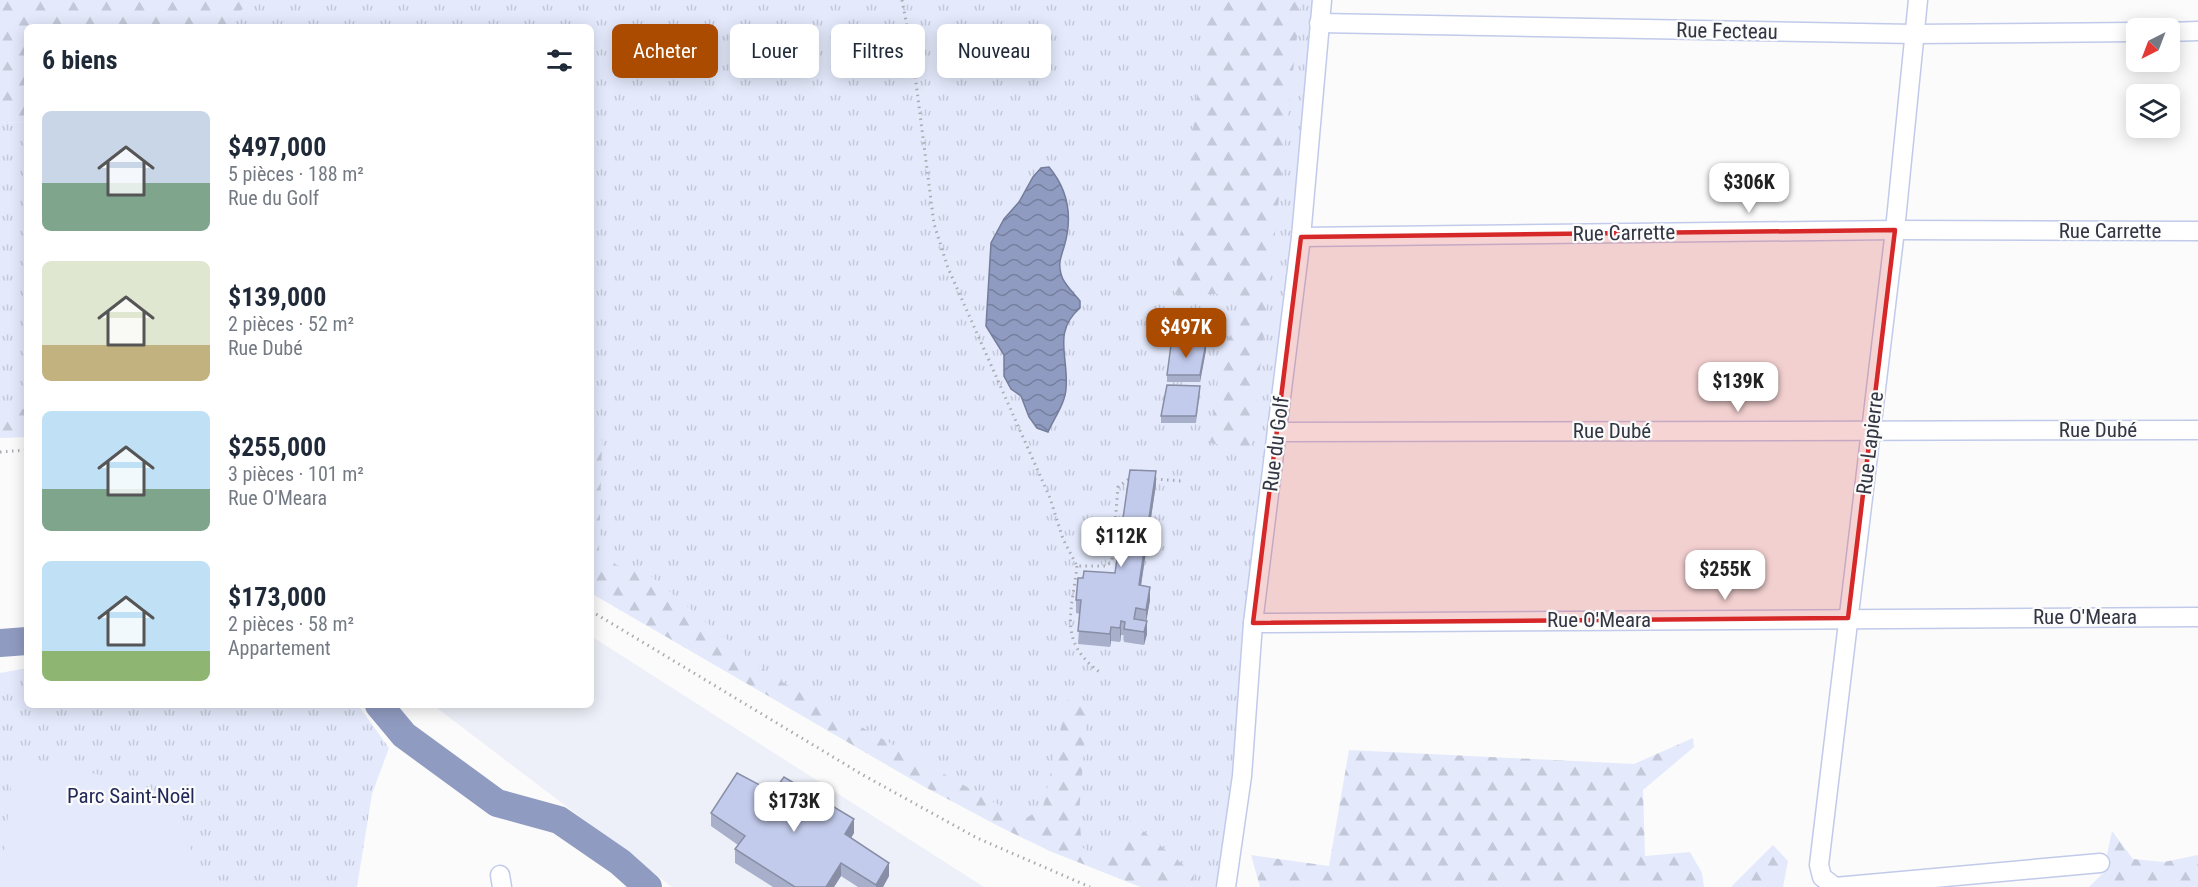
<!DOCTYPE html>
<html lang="fr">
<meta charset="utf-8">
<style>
body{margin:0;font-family:"Roboto Condensed",sans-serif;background:#f2f2f3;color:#1f2937;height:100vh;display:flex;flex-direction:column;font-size:22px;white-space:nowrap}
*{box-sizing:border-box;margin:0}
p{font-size:20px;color:#747a83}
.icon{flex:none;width:33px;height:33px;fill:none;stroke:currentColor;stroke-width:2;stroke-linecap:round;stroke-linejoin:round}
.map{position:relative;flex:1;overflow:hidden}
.panel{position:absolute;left:24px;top:24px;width:570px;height:684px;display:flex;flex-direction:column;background:#fff;border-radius:9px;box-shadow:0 3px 15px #0003}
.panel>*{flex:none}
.hud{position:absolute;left:612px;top:24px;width:570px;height:54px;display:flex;gap:12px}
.needle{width:39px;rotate:222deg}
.controls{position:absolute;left:2126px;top:18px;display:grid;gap:12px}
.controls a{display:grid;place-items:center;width:54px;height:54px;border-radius:9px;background:#fff;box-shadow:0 3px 15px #0003;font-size:30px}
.price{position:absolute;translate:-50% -51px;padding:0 14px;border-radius:12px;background:#fff;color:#222;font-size:20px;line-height:39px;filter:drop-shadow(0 2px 3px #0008)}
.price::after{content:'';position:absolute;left:50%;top:36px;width:18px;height:14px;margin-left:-9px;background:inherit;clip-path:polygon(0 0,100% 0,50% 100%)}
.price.active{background:#ab4b00;color:#fff}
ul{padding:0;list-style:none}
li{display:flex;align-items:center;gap:18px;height:150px;padding:0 18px}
li span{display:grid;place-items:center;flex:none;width:168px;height:120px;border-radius:9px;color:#555}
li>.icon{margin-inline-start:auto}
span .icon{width:72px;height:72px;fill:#fffc;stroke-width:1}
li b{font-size:26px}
h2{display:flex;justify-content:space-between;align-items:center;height:72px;padding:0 18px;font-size:26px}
.chip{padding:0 21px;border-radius:9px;background:#fff;box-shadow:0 3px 15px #0003;font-size:21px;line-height:54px}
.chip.active{background:#ab4b00;color:#fff}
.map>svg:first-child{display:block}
</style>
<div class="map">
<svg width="2198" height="887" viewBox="0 0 2198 887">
<defs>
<pattern id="grass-tufts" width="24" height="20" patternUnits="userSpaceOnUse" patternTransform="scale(1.5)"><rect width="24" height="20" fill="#e4eafc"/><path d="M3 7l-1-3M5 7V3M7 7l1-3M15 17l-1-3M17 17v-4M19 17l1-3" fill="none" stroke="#c4c9d9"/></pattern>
<pattern id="forest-firs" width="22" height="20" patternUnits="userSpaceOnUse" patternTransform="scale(1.5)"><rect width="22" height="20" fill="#e4eafc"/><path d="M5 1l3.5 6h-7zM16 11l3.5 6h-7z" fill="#c4c9d9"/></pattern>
<pattern id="water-waves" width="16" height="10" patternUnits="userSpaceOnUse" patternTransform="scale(1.5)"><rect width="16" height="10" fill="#909bc1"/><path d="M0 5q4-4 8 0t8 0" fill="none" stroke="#767f9e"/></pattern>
</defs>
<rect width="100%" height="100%" fill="#fbfbfb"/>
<polygon fill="#edf0f8" points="591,636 984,887 672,887 433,705 591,705"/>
<g fill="url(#grass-tufts)">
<polygon points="250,0 1322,0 1226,887 1141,887 1050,851 925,787 591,593 591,27 228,27"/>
<polygon points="0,122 27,123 27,437 0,438"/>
<polygon points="27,668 27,705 358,705 389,748 372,794 357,887 0,887 0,673"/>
</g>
<g fill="url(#forest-firs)">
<polygon points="0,0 250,0 228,27 27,27 27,123 0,122"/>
<path d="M1208 0H1301L1251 450 1210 443 1222 348 1233 331 1239 303C1223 288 1203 294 1183 301L1174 293Z"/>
<polygon points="27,409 27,436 0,438 0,410"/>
<polygon points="591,418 602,441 599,552 617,565 647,573 770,675 1011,812 1028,817 1043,807 1067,700 1079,698 1087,709 1079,814 1082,847 1094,856 1113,851 1130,820 1194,874 1193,887 1141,887 1050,851 1002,828 925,787 591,593"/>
<polygon points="1693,738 1694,747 1643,790 1645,856 1690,852 1702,873 1704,887 1260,887 1251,855 1329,866 1349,750 1634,764"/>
<polygon points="2112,831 2133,859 2164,862 2198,855 2198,887 2089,887 2103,873"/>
<polygon points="1773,845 1788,861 1783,887 1731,887"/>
</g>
<path fill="#e4eafc" d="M31 767C56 768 79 769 104 776 148 789 197 841 206 887H0L13 770Z"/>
<path fill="url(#water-waves)" stroke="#747c9b" stroke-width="1.5" d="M1049 167C1069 191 1073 217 1064 247 1061 257 1058 263 1061 274 1063 284 1074 293 1080 301V308C1052 332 1069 357 1066 388 1066 402 1053 420 1048 432L1037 428 1029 417 1021 396 1011 389 1004 376V355L986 326 991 243 1004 219 1019 202 1033 177 1041 168Z"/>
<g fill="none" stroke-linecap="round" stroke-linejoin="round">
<g stroke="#909bc1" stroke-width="28">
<polyline points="0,643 27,641"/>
<polyline points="379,705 404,735 497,803 559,820 620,862 648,887"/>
</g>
<defs>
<g id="minor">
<polyline points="1918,0 1895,230 1819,865 1822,877 1835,887 2100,863"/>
<polyline points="1319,23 1914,34 2136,32"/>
<polyline points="2169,32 2198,31"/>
<polyline points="1301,237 1895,230 2198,231"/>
<polyline points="1278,432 2198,430"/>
<polyline points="1253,623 2198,617"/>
<polyline points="500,875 502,887"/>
<polyline points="1226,887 1242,776 1253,623 1301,237 1322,0"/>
</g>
</defs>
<use href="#minor" stroke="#c1caea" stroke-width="21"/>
<g stroke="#aaabb0" stroke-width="3" stroke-dasharray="1.5 4.5" stroke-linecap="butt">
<polyline points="902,0 913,59 934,224 948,268 1050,498 1063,539 1077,566 1107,566 1112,560 1118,487 1130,478"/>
<polyline points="0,452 27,450"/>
<polyline points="1155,479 1182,481"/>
<path d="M1077 566C1072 612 1057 642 1101 673"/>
<polyline points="591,611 863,775 977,838 1090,887"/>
</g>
<use href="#minor" stroke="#fff" stroke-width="18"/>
</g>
<g fill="#a8afcb">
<polygon points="1206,350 1200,382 1167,382 1167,375"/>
<polygon points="1200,392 1196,423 1161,423 1161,416"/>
<polygon points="1156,484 1141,585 1150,600 1146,621 1147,634 1144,645 1124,642 1124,635 1121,635 1120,642 1111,641 1110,647 1078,644 1080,614 1076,613 1076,600 1083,578 1115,573"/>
<polygon points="773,792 854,833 851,838 889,876 883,887 858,887 841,876 834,887 773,887 735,863 735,849 738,845 711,826 711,813"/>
</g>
<g fill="#888ea5">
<polygon points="1206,343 1206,350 1200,382 1200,375"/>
<polygon points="1156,471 1156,484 1139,599 1139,585"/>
<polygon points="1150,587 1150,600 1146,623 1146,610"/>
<polygon points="1121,621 1121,635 1120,642 1120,628"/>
<polygon points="1147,621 1147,634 1144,645 1144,632"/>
<polygon points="1111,627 1111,641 1110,647 1110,634"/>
<polygon points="854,819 854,833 845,848 845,834"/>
<polygon points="841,863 841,876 834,887 826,887"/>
<polygon points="889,863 889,876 883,887 876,887 876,885"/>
</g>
<g fill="#c3cbec" stroke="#888ea5" stroke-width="1.5">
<polygon points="1206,343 1200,375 1167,375 1171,345"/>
<polygon points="1167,385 1200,386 1196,416 1161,416"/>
<polygon points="1130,470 1156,471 1139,585 1150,587 1146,610 1136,608 1134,619 1147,621 1144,632 1124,629 1125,622 1121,621 1120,628 1111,627 1110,634 1078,631 1081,600 1076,600 1078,578 1083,578 1084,571 1115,573"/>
<polygon points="737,773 773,792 784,777 854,819 845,834 889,863 876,885 841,863 826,887 795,887 735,849 745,836 711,813"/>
</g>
<path fill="#d62828" fill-opacity="0.2" stroke="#d62828" stroke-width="4.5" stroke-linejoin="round" d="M1895 230 1848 618 1253 623 1301 237Z"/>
<g text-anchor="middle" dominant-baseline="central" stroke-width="4.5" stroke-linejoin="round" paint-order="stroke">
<g font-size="21" fill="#323542" stroke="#fbfbfb">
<text transform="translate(1727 31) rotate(1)">Rue Fecteau</text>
<text x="2110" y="231">Rue Carrette</text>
<text transform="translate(1624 233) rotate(-1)">Rue Carrette</text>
<text x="2098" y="430">Rue Dubé</text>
<text x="1612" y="431">Rue Dubé</text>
<text transform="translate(1870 443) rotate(-83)">Rue Lapierre</text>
<text transform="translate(1276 444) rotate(-83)">Rue du Golf</text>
<text x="2085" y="617">Rue O'Meara</text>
<text x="1599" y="620">Rue O'Meara</text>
</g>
<g font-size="21" fill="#21295a" stroke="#fbfbfb">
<text x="131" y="796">Parc Saint-Noël</text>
</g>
</g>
</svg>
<div class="controls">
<a><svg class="needle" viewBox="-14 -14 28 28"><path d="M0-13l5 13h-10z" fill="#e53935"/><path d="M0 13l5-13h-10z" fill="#747a83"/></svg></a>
<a><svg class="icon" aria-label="layers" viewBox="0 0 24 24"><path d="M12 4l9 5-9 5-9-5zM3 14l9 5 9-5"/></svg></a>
</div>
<b class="price" style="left:1749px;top:214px">$306K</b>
<b class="price active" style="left:1186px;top:359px">$497K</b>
<b class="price" style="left:1738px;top:413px">$139K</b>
<b class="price" style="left:1121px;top:568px">$112K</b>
<b class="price" style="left:1725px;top:601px">$255K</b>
<b class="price" style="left:794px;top:833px">$173K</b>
<div class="hud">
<a class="chip active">Acheter</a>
<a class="chip">Louer</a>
<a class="chip">Filtres</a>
<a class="chip">Nouveau</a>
</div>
<section class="panel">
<h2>6 biens<svg class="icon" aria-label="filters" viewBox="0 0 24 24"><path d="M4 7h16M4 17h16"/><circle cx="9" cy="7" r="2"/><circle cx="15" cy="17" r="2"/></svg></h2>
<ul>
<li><span style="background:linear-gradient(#c9d6e8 60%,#7fa58c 0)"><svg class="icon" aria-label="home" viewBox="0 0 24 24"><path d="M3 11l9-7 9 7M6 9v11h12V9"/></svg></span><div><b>$497,000</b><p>5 pièces · 188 m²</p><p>Rue du Golf</p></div></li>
<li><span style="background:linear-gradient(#dfe7d0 70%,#c2b280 0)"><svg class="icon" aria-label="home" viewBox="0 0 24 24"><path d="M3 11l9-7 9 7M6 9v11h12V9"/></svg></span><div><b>$139,000</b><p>2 pièces · 52 m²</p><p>Rue Dubé</p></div></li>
<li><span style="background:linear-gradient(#bfe0f5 65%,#7fa58c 0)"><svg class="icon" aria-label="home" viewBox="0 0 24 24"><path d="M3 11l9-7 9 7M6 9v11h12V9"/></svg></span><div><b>$255,000</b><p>3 pièces · 101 m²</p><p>Rue O'Meara</p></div></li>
<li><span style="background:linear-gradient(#bfe0f5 75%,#8fb573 0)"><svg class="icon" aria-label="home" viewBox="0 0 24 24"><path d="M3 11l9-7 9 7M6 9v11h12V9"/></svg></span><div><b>$173,000</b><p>2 pièces · 58 m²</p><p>Appartement</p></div></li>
</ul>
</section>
</div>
